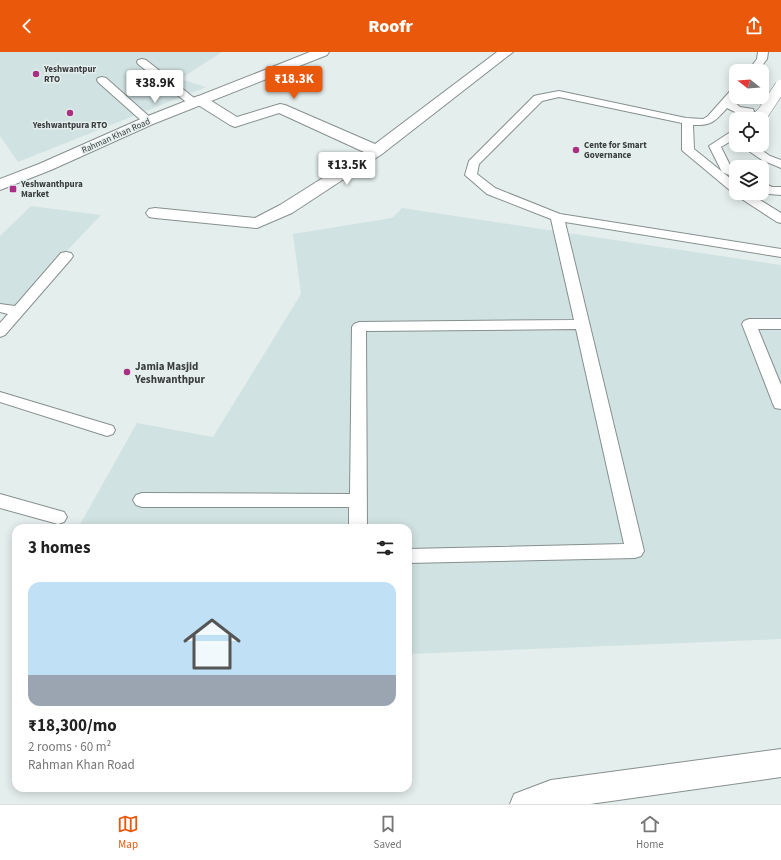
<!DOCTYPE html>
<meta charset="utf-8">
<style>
body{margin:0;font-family:"Source Sans 3",sans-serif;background:#f2f2f2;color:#222;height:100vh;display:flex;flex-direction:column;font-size:15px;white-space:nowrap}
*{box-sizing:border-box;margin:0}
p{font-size:13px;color:#767676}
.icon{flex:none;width:22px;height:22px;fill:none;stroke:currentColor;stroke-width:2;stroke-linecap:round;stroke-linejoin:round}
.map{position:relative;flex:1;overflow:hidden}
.side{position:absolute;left:12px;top:472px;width:400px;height:268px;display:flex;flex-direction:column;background:#fff;border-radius:12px;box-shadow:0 2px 10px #0003}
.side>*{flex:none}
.needle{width:26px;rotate:287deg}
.tools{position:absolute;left:729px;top:12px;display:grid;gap:8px}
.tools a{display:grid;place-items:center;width:40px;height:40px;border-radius:8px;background:#fff;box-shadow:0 2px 10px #0003;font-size:20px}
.price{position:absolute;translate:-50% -34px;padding:0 9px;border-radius:4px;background:#fff;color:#222;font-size:13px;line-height:26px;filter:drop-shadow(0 1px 2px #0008)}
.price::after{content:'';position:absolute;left:50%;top:24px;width:12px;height:9px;margin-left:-6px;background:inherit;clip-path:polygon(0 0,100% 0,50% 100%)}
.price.on{background:#ea580c;color:#fff}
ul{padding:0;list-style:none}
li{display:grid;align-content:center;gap:8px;height:212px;padding:0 16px}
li+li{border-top:1px solid #e0e0e0}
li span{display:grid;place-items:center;height:124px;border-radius:12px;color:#555}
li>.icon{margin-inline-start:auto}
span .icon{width:72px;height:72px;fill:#fffc;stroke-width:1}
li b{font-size:17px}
h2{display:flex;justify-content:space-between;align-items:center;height:48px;padding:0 16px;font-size:17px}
header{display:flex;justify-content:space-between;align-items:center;height:52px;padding:0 16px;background:#ea580c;color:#fff;font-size:18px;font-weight:800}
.tab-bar{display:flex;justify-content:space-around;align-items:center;height:56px;border-top:1px solid #e0e0e0;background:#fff;font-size:11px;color:#767676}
.tab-bar a{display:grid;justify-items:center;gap:2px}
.tab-bar .on{color:#ea580c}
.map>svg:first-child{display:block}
</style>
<header><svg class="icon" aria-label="back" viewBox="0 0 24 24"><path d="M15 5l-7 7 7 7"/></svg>Roofr<svg class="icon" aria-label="share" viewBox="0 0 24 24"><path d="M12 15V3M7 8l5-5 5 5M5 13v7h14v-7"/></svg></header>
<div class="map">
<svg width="781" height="752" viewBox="0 0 781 752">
<rect width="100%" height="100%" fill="#e4eeed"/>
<g fill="#d0e2e1">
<polygon points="0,0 222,0 180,27 206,35 18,110 0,84"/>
<polygon points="31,154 101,163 13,255 0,253 0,184"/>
<polygon points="402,156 781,213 781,587 408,602 408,476 78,476 137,371 213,385 301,242 293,182 392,166"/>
</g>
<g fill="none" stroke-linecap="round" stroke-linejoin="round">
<defs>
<g id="service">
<polygon points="758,0 768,0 767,7 758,19 748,19 757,7"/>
<polygon points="142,7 146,8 198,49 199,51 198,53 190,53 138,12 137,10 138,8"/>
<polygon points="102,25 106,26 152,67 154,69 152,71 144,71 98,30 97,28 98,26"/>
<path d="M736 36V45L733 49 740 55 753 57 754 59 753 61H737L727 56C715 69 712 74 693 73L694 97 736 131V141H749L781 161V171L777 170 737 144 735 140H732L684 100 682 98V71L559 45 542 49 479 112 477 122 495 136 560 162 781 197V205L565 170 644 499 641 504 635 506 408 511V497L624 492 576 277 366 279 367 476H349V455H142L136 453 133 448 136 443 142 441 350 442 352 275 354 272 359 270 574 268 551 167 487 142 465 123 469 109 534 44 538 43 559 39 686 66 703 67 708 64 732 37Z"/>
<polygon points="736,78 736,86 721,95 731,115 736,117 736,126 722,120 709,94 732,79"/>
<polygon points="740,93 754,93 770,104 781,108 781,116 762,108"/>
<polygon points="762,130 772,135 781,135 781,143 769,142 762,139"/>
<polygon points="66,200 71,201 73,204 71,207 5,283 0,285 0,271 8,262 0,260 0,252 15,254 61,201"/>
<polygon points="749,267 781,267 781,277 758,277 781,333 781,357 775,356 773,352 742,272 744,269"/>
<polygon points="0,340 113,374 115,378 113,382 107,384 0,350"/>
<polygon points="0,442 64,460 67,465 64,470 58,472 0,456"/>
</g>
<g id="minor">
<polygon points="497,0 513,0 382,102 292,161 257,176 155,166 149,165 146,161 149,157 155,156 255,166 280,153 364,100 279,61 235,75 230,73 195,51 193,48 195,45 200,44 205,45 237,65 280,52 285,53 375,92"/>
<polygon points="781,697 781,725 590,752 510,752 514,742 551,728"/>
</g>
<polygon id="tertiary" points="310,0 329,0 327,3 153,72 51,118 0,138 0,127 39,112 143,66"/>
</defs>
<use href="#service" stroke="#878f8f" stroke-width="2"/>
<use href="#minor" stroke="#878f8f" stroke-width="2"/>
<use href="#tertiary" stroke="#878f8f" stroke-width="2"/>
<use href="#service" fill="#fff" fill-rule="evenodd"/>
<use href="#minor" fill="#fff" fill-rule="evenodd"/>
<use href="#tertiary" fill="#fff" fill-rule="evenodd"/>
<defs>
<polyline id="service-bridge" points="756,67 763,61 781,34"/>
</defs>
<use href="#service-bridge" stroke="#878f8f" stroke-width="13" stroke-linecap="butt"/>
<use href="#service-bridge" stroke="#fff" stroke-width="12"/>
</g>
<g fill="#a92f83" stroke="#e4eeed" stroke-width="1.5">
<circle cx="36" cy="22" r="4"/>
<circle cx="70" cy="61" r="4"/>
<circle cx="576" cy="98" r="4"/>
<rect x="9" y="133" width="8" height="8" rx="2"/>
<circle cx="127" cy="320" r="4"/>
</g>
<g text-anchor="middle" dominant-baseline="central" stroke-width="3" stroke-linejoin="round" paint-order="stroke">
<g font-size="9" font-weight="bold" fill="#393d3d" stroke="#e4eeed" text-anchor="start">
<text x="44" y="17">Yeshwantpur<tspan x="44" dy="10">RTO</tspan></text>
<text x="70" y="73" text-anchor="middle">Yeshwantpura RTO</text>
<text x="584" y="93">Cente for Smart<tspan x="584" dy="10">Governance</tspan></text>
<text x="21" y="132">Yeshwanthpura<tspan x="21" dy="10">Market</tspan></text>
</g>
<g font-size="9" fill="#393d3d" stroke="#e4eeed">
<text transform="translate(116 84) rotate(-24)">Rahman Khan Road</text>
</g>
<g font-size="11" font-weight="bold" fill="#393d3d" stroke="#e4eeed" text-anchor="start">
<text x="135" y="314">Jamia Masjid<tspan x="135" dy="13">Yeshwanthpur</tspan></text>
</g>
</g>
</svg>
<div class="tools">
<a><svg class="needle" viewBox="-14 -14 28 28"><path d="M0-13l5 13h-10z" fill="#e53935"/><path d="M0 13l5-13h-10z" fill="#767676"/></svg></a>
<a><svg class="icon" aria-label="locate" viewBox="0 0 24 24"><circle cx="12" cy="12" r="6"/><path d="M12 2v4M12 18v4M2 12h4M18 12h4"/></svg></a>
<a><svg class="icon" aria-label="layers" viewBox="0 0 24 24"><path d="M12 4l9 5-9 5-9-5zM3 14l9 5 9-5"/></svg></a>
</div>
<b class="price on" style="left:294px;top:48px">₹18.3K</b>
<b class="price" style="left:155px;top:52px">₹38.9K</b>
<b class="price" style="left:347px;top:134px">₹13.5K</b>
<section class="side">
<h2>3 homes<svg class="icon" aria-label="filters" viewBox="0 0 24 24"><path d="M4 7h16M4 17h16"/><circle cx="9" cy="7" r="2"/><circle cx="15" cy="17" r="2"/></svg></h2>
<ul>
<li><span style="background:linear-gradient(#bfe0f5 75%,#9aa5b1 0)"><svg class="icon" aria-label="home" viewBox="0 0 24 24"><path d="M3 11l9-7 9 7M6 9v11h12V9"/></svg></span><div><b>₹18,300/mo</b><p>2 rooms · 60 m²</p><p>Rahman Khan Road</p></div></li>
</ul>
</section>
</div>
<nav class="tab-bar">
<a class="on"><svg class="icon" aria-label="map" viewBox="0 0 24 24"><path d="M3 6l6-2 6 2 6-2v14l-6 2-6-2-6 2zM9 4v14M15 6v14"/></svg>Map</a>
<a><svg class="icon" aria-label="saved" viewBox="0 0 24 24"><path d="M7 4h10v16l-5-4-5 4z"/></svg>Saved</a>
<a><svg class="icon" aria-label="home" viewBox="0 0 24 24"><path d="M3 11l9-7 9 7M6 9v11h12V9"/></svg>Home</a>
</nav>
